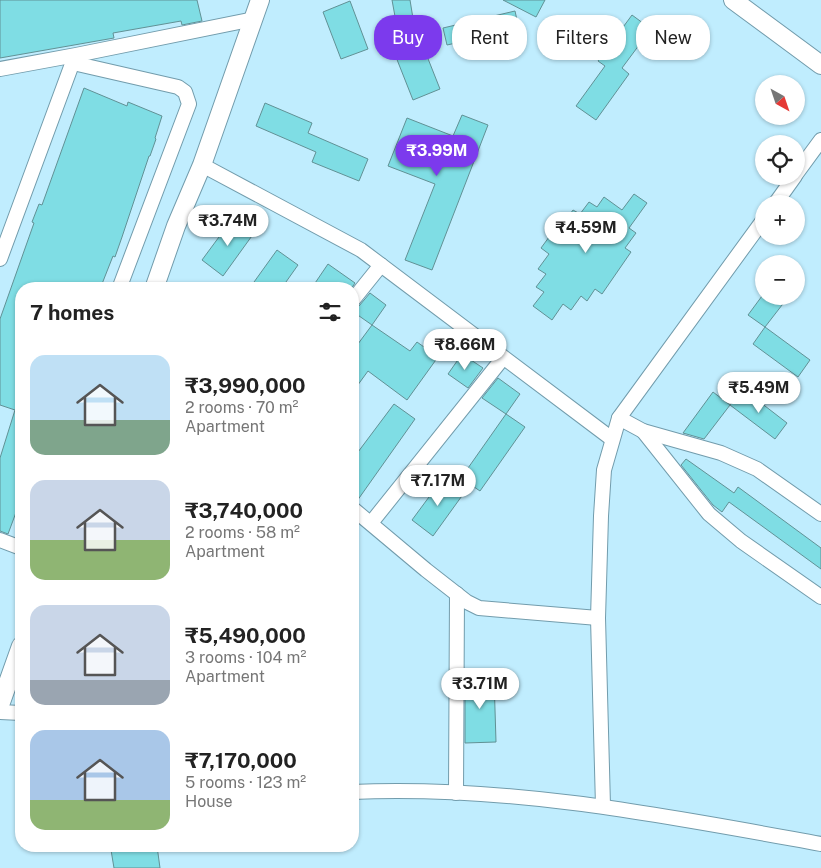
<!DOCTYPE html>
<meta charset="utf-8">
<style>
body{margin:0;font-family:"Public Sans",sans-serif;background:#f6f6f6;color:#222;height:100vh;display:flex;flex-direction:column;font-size:19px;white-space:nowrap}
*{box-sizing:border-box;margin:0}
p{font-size:16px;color:#767676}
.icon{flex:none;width:28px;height:28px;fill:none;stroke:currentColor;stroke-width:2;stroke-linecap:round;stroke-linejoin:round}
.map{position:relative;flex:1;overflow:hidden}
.side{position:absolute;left:15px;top:282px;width:344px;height:570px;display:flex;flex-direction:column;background:#fff;border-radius:20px;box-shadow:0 1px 4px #0004}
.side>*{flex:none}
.hud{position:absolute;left:374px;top:15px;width:371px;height:45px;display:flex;gap:10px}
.needle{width:32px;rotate:140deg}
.tools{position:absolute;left:755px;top:75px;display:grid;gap:10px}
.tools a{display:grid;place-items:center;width:50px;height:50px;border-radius:50%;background:#fff;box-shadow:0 1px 4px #0004;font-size:25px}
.price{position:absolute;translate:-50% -42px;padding:0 11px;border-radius:18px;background:#fff;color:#222;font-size:16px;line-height:32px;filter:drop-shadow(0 1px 2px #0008)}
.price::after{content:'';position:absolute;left:50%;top:30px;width:15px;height:11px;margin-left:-8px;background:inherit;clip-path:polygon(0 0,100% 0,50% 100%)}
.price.on{background:#7c3aed;color:#fff}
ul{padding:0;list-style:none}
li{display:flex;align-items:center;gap:15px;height:125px;padding:0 15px}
li span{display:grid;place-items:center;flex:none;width:140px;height:100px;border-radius:15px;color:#555}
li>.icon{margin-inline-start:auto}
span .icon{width:60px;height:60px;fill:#fffc;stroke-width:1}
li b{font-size:21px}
h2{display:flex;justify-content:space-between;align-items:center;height:60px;padding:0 15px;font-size:21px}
.pill{padding:0 18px;border-radius:20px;background:#fff;box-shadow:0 1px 4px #0004;font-size:18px;line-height:45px}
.pill.on{background:#7c3aed;color:#fff}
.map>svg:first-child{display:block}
</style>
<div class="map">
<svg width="821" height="868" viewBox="0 0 821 868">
<rect width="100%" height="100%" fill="#c0edfe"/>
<g fill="#7fdde4" stroke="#619195">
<polygon points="0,0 197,0 202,21 182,25 181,21 113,33 114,38 0,58"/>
<polygon points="392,0 410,0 417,43 421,41 440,89 413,100 394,52 401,49"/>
<polygon points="503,0 545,0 536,17"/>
<polygon points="350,1 368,49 341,59 323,12"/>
<polygon points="515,11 519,29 447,45 443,28"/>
<polygon points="632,15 651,29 622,68 629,74 596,120 576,106 605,66 598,61"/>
<polygon points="84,88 127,106 128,102 162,116 155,138 156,139 150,156 149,156 122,237 115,257 113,256 100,289 21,289 21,499 8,534 0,531 0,458 15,410 0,405 0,319 34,223 32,222 39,204 42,205"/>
<polygon points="265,103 312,123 308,133 368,159 359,181 312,162 316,152 256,126"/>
<polygon points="462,115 488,125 432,270 405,260 435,184 388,166 407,118 453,136"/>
<polygon points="634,194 647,203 629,228 636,233 625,248 631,252 602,294 595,289 587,301 581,296 571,310 563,304 552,320 533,306 544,292 536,287 546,274 538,269 549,254 541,248 552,233 555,235 573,210 580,214 589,202 597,207 604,197 622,210"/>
<polygon points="233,218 254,233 223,276 202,260"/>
<polygon points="277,250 298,265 281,289 249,289"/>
<polygon points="328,264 355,283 351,289 311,289"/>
<polygon points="370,293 386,305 372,325 352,311 352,310 359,306"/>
<polygon points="762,296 789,296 765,327 748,315"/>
<polygon points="372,325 410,351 417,342 438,357 407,400 368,371 352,393 352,352"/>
<polygon points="765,327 810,360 798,377 753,344"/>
<polygon points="462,354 483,368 468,388 448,374"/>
<polygon points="498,378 520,394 506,414 482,398"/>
<polygon points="743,389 787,423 775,439 730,405"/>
<polygon points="713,392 730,405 704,439 683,433"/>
<polygon points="394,404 415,419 357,501 352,499 352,460"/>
<polygon points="506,414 525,427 480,491 461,478"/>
<polygon points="686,459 734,493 738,487 821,548 821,569 729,502 722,512 713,505 681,465"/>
<polygon points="443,478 464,493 433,536 412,520"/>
<polygon points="465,677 494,677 496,742 465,743"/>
<polygon points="137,846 157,846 160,868 114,868 111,850"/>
</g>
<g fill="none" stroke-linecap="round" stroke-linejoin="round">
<defs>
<g id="minor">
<polyline points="73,63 178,87 185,92 189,104 119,289"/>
<polyline points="0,69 76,55 254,19"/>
<polyline points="202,165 361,250 612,439"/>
<polyline points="796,174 821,140"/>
<polyline points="775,204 795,176"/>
<polyline points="0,259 75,56"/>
<polyline points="352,301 381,265"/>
<polyline points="619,418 643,431 721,453 757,469 821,514"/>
<polyline points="643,431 709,514 741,541 821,597"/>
<polyline points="352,508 426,570 467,602 479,608 598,618"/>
<polyline points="371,523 503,358"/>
<polyline points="0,540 21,548"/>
<polyline points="0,712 21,713"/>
<path d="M352 792C510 785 667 816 821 844"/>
<polyline points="456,793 457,594"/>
<polyline points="603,806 598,618 601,516 604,470 619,418 764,219"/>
</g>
<g id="tertiary">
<polyline points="733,0 821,65"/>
<polyline points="154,289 176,226 202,165 260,0"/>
<polyline points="0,705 21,646"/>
</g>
</defs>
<use href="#minor" stroke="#729cac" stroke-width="16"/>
<use href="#tertiary" stroke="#729cac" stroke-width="20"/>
<use href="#minor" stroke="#fff" stroke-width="14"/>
<use href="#tertiary" stroke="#fff" stroke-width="18"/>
</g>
</svg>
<div class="tools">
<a><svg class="needle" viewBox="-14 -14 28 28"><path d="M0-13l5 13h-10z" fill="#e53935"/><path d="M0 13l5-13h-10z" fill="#767676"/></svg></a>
<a><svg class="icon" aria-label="locate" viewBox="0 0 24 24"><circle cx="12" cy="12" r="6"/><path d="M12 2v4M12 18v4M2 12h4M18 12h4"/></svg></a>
<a>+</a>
<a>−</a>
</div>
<b class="price on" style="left:437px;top:177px">₹3.99M</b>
<b class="price" style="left:228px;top:247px">₹3.74M</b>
<b class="price" style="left:586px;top:254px">₹4.59M</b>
<b class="price" style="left:465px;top:371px">₹8.66M</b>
<b class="price" style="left:759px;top:414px">₹5.49M</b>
<b class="price" style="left:438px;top:507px">₹7.17M</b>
<b class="price" style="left:480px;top:710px">₹3.71M</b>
<div class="hud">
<a class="pill on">Buy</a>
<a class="pill">Rent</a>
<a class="pill">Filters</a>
<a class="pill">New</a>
</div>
<section class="side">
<h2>7 homes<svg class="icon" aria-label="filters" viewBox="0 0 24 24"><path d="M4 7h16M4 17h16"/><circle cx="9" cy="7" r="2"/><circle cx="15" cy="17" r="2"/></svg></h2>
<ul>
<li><span style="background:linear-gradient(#bfe0f5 65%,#7fa58c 0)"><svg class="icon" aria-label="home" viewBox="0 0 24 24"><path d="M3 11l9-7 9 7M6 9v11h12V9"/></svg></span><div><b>₹3,990,000</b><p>2 rooms · 70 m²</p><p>Apartment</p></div></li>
<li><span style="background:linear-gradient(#c9d6e8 60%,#8fb573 0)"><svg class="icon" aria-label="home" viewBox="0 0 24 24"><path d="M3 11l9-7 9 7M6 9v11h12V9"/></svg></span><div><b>₹3,740,000</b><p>2 rooms · 58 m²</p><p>Apartment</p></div></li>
<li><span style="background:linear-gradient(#c9d6e8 75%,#9aa5b1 0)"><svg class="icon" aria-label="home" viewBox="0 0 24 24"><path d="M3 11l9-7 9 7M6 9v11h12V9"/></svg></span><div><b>₹5,490,000</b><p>3 rooms · 104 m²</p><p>Apartment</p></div></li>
<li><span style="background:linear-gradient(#a9c7e8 70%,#8fb573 0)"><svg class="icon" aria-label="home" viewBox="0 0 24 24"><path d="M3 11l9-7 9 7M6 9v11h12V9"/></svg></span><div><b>₹7,170,000</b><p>5 rooms · 123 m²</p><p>House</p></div></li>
</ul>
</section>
</div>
